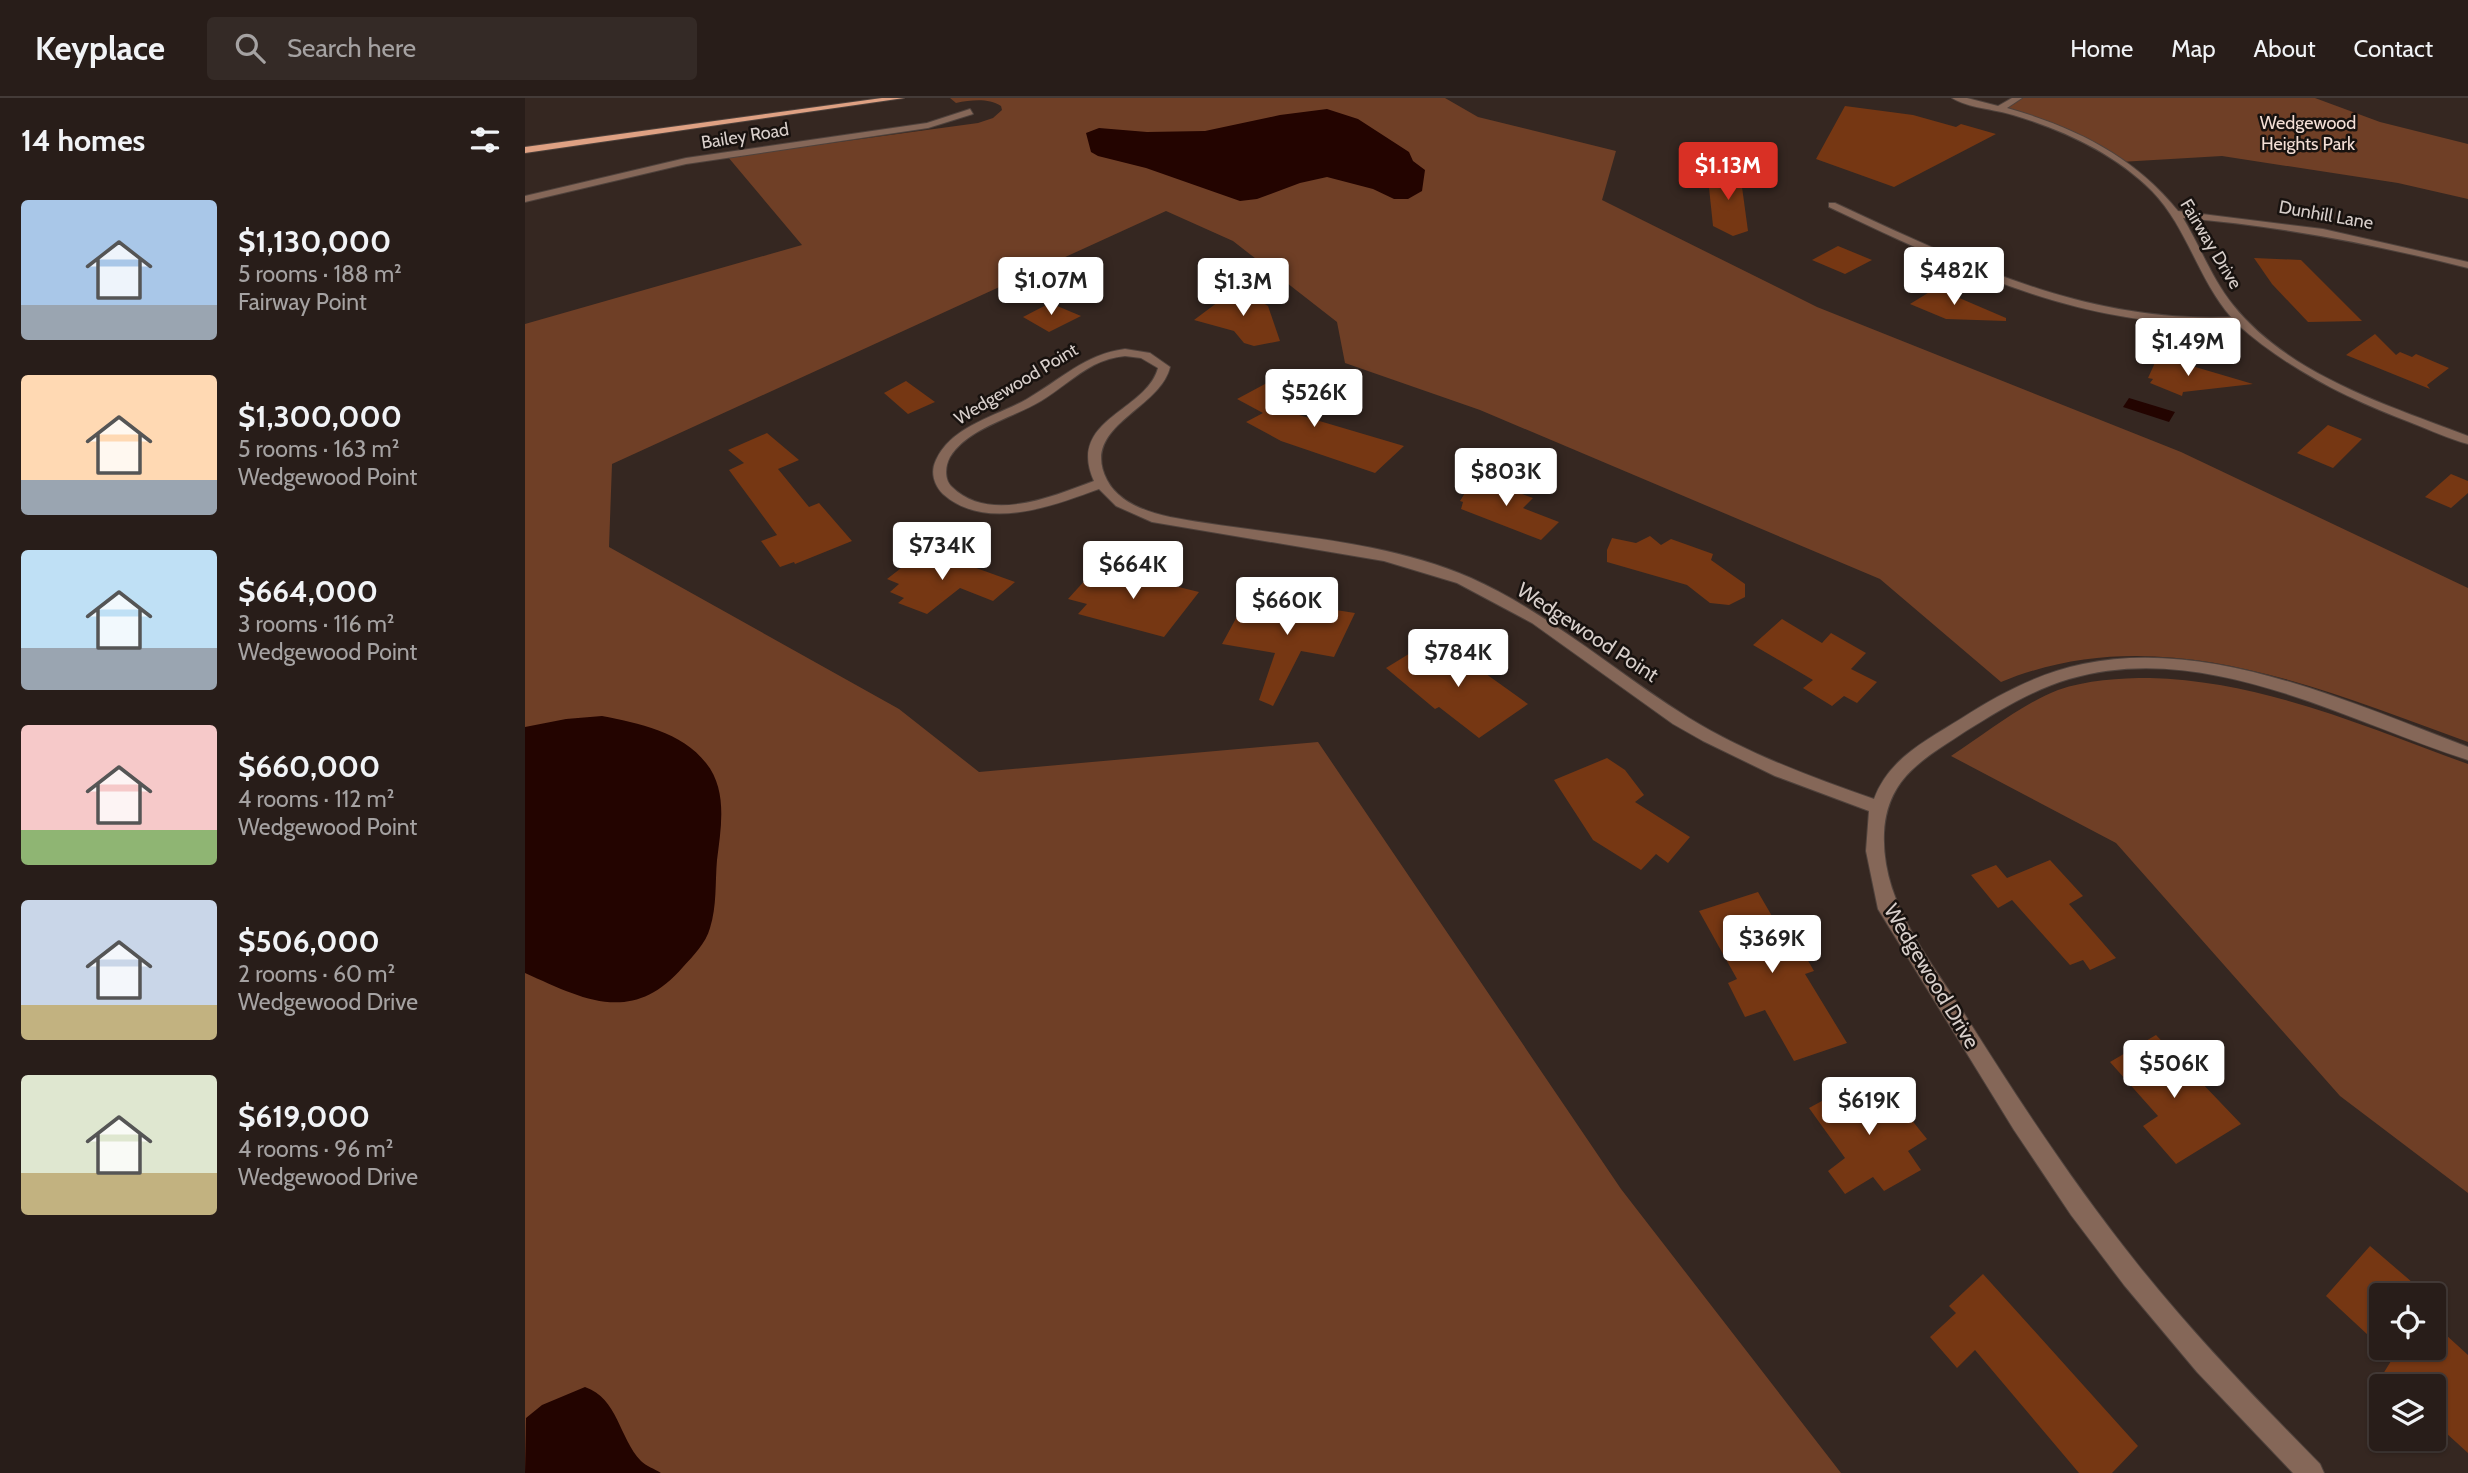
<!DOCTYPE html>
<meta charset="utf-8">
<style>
body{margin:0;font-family:Cabin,sans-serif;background:#342a26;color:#f1f3f6;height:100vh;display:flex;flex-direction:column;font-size:26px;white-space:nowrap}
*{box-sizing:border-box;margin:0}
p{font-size:23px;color:#a5a2a2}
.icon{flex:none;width:38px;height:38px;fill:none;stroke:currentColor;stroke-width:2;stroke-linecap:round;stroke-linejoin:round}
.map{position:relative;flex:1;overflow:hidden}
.details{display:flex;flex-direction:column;background:#281d19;width:525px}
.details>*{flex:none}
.controls{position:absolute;left:1844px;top:1185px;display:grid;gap:14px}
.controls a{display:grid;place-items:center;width:77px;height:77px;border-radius:7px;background:#281d19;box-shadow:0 2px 5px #0004,0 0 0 2px #443b38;font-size:35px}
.price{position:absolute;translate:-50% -60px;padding:0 16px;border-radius:7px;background:#fff;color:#222;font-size:23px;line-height:46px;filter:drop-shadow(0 2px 4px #0008)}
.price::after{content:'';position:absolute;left:50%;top:42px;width:21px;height:16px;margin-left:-10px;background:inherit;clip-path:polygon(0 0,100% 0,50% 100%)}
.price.active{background:#d93025;color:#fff}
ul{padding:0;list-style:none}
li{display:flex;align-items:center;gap:21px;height:175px;padding:0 21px}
li span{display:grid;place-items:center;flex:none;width:196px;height:140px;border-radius:7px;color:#555}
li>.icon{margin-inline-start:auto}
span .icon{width:84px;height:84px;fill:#fffc;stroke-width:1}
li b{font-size:30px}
h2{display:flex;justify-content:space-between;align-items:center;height:84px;padding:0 21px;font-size:30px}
header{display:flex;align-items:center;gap:42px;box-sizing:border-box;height:98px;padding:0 35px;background:#281d19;border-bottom:2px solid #443b38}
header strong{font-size:33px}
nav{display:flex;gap:38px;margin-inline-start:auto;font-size:24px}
.search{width:490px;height:63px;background:#342a26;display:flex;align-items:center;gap:18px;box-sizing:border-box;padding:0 24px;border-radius:7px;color:#a5a2a2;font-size:26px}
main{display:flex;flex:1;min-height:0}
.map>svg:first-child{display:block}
</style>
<header>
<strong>Keyplace</strong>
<div class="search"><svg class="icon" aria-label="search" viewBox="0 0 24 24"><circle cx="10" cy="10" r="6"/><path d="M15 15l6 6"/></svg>Search here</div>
<nav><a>Home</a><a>Map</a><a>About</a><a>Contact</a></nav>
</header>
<main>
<section class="details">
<h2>14 homes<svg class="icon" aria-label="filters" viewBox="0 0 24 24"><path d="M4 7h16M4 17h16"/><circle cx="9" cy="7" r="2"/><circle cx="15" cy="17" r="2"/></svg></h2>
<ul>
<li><span style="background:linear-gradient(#a9c7e8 75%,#9aa5b1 0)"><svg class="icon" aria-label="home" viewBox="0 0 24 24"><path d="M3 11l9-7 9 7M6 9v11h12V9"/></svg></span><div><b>$1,130,000</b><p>5 rooms · 188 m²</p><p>Fairway Point</p></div></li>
<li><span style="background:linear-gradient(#ffd9b3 75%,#9aa5b1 0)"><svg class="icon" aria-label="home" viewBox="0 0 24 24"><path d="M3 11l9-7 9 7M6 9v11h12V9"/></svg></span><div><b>$1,300,000</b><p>5 rooms · 163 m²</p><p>Wedgewood Point</p></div></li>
<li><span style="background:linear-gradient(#bfe0f5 70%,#9aa5b1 0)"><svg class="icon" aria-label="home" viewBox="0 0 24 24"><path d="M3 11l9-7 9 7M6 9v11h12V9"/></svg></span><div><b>$664,000</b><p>3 rooms · 116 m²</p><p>Wedgewood Point</p></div></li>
<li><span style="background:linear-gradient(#f6c9c9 75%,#8fb573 0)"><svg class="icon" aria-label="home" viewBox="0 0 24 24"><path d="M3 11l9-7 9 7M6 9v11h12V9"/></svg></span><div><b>$660,000</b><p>4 rooms · 112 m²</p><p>Wedgewood Point</p></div></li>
<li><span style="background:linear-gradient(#c9d6e8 75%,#c2b280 0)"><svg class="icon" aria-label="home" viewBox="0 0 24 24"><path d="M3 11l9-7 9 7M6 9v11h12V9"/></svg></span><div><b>$506,000</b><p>2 rooms · 60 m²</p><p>Wedgewood Drive</p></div></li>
<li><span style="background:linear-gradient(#dfe7d0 70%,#c2b280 0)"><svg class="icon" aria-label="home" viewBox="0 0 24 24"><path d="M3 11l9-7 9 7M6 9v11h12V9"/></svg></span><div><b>$619,000</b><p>4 rooms · 96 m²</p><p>Wedgewood Drive</p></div></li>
</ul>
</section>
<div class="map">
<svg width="1943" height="1375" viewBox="0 0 1943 1375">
<rect width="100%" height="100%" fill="#352721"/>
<g fill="#6f3f26">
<path d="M425 0H920L953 19 1091 53 1077 102 1292 209 1656 354 1943 490V644C1793 590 1634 519 1476 584L1355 481 955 312 820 265 812 224 708 143 641 113 87 366 84 449 374 611 454 674 793 644 1096 1091 1316 1375H0V226L277 147 203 59 453 25 468 20 477 12 476 8C463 0 447 2 431 5Z"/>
<polygon points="1493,0 1790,0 1855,24 1943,46 1943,101 1873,85 1697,58 1595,64 1555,41 1474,11"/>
<path d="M1625 580C1737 583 1839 628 1943 666V1095L1815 998 1591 745 1426 658C1460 636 1495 607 1533 592 1562 582 1594 580 1625 580Z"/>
</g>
<g fill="#230400">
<polygon points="802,11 833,21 884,54 888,63 900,72 897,93 883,101 869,101 848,91 802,79 775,85 732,101 715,103 621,70 573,58 566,54 561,35 574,30 622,34 680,33 755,17"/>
<polygon points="1604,300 1650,314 1644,324 1598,309"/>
<path d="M77 618C113 625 157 634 181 665 203 692 196 730 192 762 190 785 192 808 185 830 181 845 168 858 158 869 107 928 58 901 0 875V629L41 621Z"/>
<path d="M60 1289C93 1300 94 1340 116 1363 121 1368 130 1371 136 1375H0L1 1320 17 1307Z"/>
</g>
<g fill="#763713">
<polygon points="1320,8 1388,17 1431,29 1436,26 1471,36 1369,89 1291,61"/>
<polygon points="1214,67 1223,133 1208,138 1188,128 1183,80"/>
<polygon points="1313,148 1347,162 1320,176 1287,162"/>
<polygon points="1729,160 1776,162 1837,223 1783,224 1747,186"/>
<polygon points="713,189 743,208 755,243 729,248 719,245 709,233 669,222"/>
<polygon points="1411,190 1481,220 1481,223 1421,221 1385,206"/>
<polygon points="525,205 556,218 524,234 498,219"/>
<polygon points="1850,236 1871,257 1875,254 1887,259 1891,256 1924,270 1902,287 1905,291 1821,257"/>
<polygon points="1633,258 1728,286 1658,294 1657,298 1625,285 1628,281 1623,280"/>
<polygon points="751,280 787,301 764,314 879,348 850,375 756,343 721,324 738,315 712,301"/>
<polygon points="381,283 410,304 383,316 359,295"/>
<polygon points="1803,327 1837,341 1808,370 1772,355"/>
<polygon points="242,335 274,362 253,371 284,409 294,405 327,443 270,466 269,464 255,469 236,443 252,437 204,372 219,365 203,352"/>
<polygon points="1926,376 1943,383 1943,395 1926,410 1900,399"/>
<polygon points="962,378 993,389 989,393 1008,400 998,410 1034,424 1016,442 936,411 938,404 935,403 943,390 947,392"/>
<polygon points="1125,438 1136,447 1146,441 1188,456 1186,462 1220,486 1220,499 1204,507 1185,505 1162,487 1082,464 1082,452 1087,440 1111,445"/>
<polygon points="398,453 404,453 490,484 468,503 435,490 402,516 373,505 379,500 365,494 374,486 362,481"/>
<polygon points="572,469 674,494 639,539 553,516 562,506 543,501"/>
<polygon points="721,502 783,512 785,508 830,515 809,559 776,553 748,608 734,602 750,555 697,546"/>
<polygon points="1257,521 1297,545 1306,535 1341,555 1326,571 1352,584 1332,605 1319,598 1307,608 1278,590 1288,582 1228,547"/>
<polygon points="900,546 918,561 929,553 1003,606 954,640 914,609 910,611 861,570"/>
<polygon points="1082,660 1100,672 1119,697 1110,704 1165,739 1143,765 1131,756 1116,772 1068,742 1029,682"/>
<polygon points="1525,762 1558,798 1544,806 1591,860 1565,872 1558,862 1545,867 1487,802 1473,810 1446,777 1471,767 1482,780"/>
<polygon points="1233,794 1251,825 1259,821 1289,873 1280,876 1322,945 1269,963 1240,912 1220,919 1203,885 1212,881 1174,813"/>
<polygon points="1631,937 1716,1026 1651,1066 1618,1028 1633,1018 1585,964"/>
<polygon points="1341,979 1360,1003 1368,999 1402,1041 1383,1053 1396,1072 1359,1093 1348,1079 1320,1096 1303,1073 1320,1060 1284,1010"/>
<polygon points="1845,1148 1902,1197 1857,1197 1857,1250 1801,1198"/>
<polygon points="1458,1176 1613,1348 1587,1375 1554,1375 1450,1252 1432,1270 1405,1239 1431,1215 1424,1208"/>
<polygon points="1909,1226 1943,1257 1943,1355 1909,1324 1909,1288 1871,1288 1858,1276 1874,1250 1909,1250"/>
</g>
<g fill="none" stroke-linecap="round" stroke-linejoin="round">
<defs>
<g id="minor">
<path d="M1427 0H1442L1473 8 1487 0H1497L1482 10C1549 29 1609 58 1653 113L1798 131 1943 164V170C1848 146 1755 128 1658 120 1675 148 1687 181 1708 207 1764 277 1862 307 1943 338V346C1924 341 1905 332 1887 325 1823 301 1764 272 1712 226 1557 232 1440 173 1304 109V105H1310C1440 165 1559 225 1706 219 1673 181 1662 129 1627 93 1589 55 1538 32 1488 17 1469 11 1443 10 1427 0Z"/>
<polygon points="445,11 448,16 403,30 161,66 0,104 0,98 161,60 402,25"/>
<path d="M600 251 625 255 645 269C635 312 554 328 582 382 594 405 622 414 645 419 744 438 852 439 946 480 1026 516 1090 574 1164 620 1221 655 1286 679 1349 701 1364 660 1402 642 1437 620 1474 596 1514 575 1558 566 1685 539 1826 605 1943 649V662C1819 622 1679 541 1544 581 1507 592 1473 613 1441 633 1399 661 1362 679 1359 735 1356 805 1405 861 1440 917 1494 1003 1550 1088 1614 1168 1670 1238 1732 1302 1795 1366L1799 1375H1768L1672 1274 1599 1187 1546 1117 1489 1032 1353 811 1341 753 1344 713 1250 678 1178 643 1148 626 1007 525 932 485 859 463 627 424 591 408 574 391C527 408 461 434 418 396 409 387 405 374 411 362 426 328 472 318 502 301 535 282 560 256 600 251ZM600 258 616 260 633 270C621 314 541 321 569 383 528 398 465 426 427 389 419 382 420 368 425 359 443 330 488 320 516 303 534 292 550 277 569 267 579 262 589 259 600 258Z"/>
</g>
<polygon id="major" points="357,0 379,0 0,55 0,49"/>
</defs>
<use href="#minor" stroke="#4f423c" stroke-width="2"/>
<use href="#major" stroke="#4f423c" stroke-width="2"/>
<use href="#minor" fill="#856758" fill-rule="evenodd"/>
<use href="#major" fill="#dfa183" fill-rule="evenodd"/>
</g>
<g text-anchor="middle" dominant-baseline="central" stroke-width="5" stroke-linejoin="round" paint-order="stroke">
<g font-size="18" fill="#f4dfd6" stroke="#18120f">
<text x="1783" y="25">Wedgewood<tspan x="1783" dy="21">Heights Park</tspan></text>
</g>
<g font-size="18" fill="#d8cfcb" stroke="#18120f">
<text transform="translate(220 38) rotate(-9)">Bailey Road</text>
<text transform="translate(1801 117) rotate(10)">Dunhill Lane</text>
<text transform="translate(1686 146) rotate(59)">Fairway Drive</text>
<text transform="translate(491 286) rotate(-31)">Wedgewood Point</text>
</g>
<g font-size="21" fill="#d8cfcb" stroke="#18120f">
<text transform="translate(1063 534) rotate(33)">Wedgewood Point</text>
<text transform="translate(1407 878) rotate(59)">Wedgewood Drive</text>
</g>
</g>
</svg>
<div class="controls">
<a><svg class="icon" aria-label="locate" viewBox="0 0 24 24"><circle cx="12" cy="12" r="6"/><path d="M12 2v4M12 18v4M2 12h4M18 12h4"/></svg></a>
<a><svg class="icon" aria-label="layers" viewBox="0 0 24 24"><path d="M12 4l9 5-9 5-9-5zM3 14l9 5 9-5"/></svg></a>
</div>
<b class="price active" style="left:1203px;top:104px">$1.13M</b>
<b class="price" style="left:1429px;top:209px">$482K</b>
<b class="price" style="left:526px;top:219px">$1.07M</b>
<b class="price" style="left:718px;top:220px">$1.3M</b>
<b class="price" style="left:1663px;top:280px">$1.49M</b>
<b class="price" style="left:789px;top:331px">$526K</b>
<b class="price" style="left:981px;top:410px">$803K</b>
<b class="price" style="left:417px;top:484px">$734K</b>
<b class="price" style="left:608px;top:503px">$664K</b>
<b class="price" style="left:762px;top:539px">$660K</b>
<b class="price" style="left:933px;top:591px">$784K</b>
<b class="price" style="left:1247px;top:877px">$369K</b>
<b class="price" style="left:1649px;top:1002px">$506K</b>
<b class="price" style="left:1344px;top:1039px">$619K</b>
</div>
</main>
